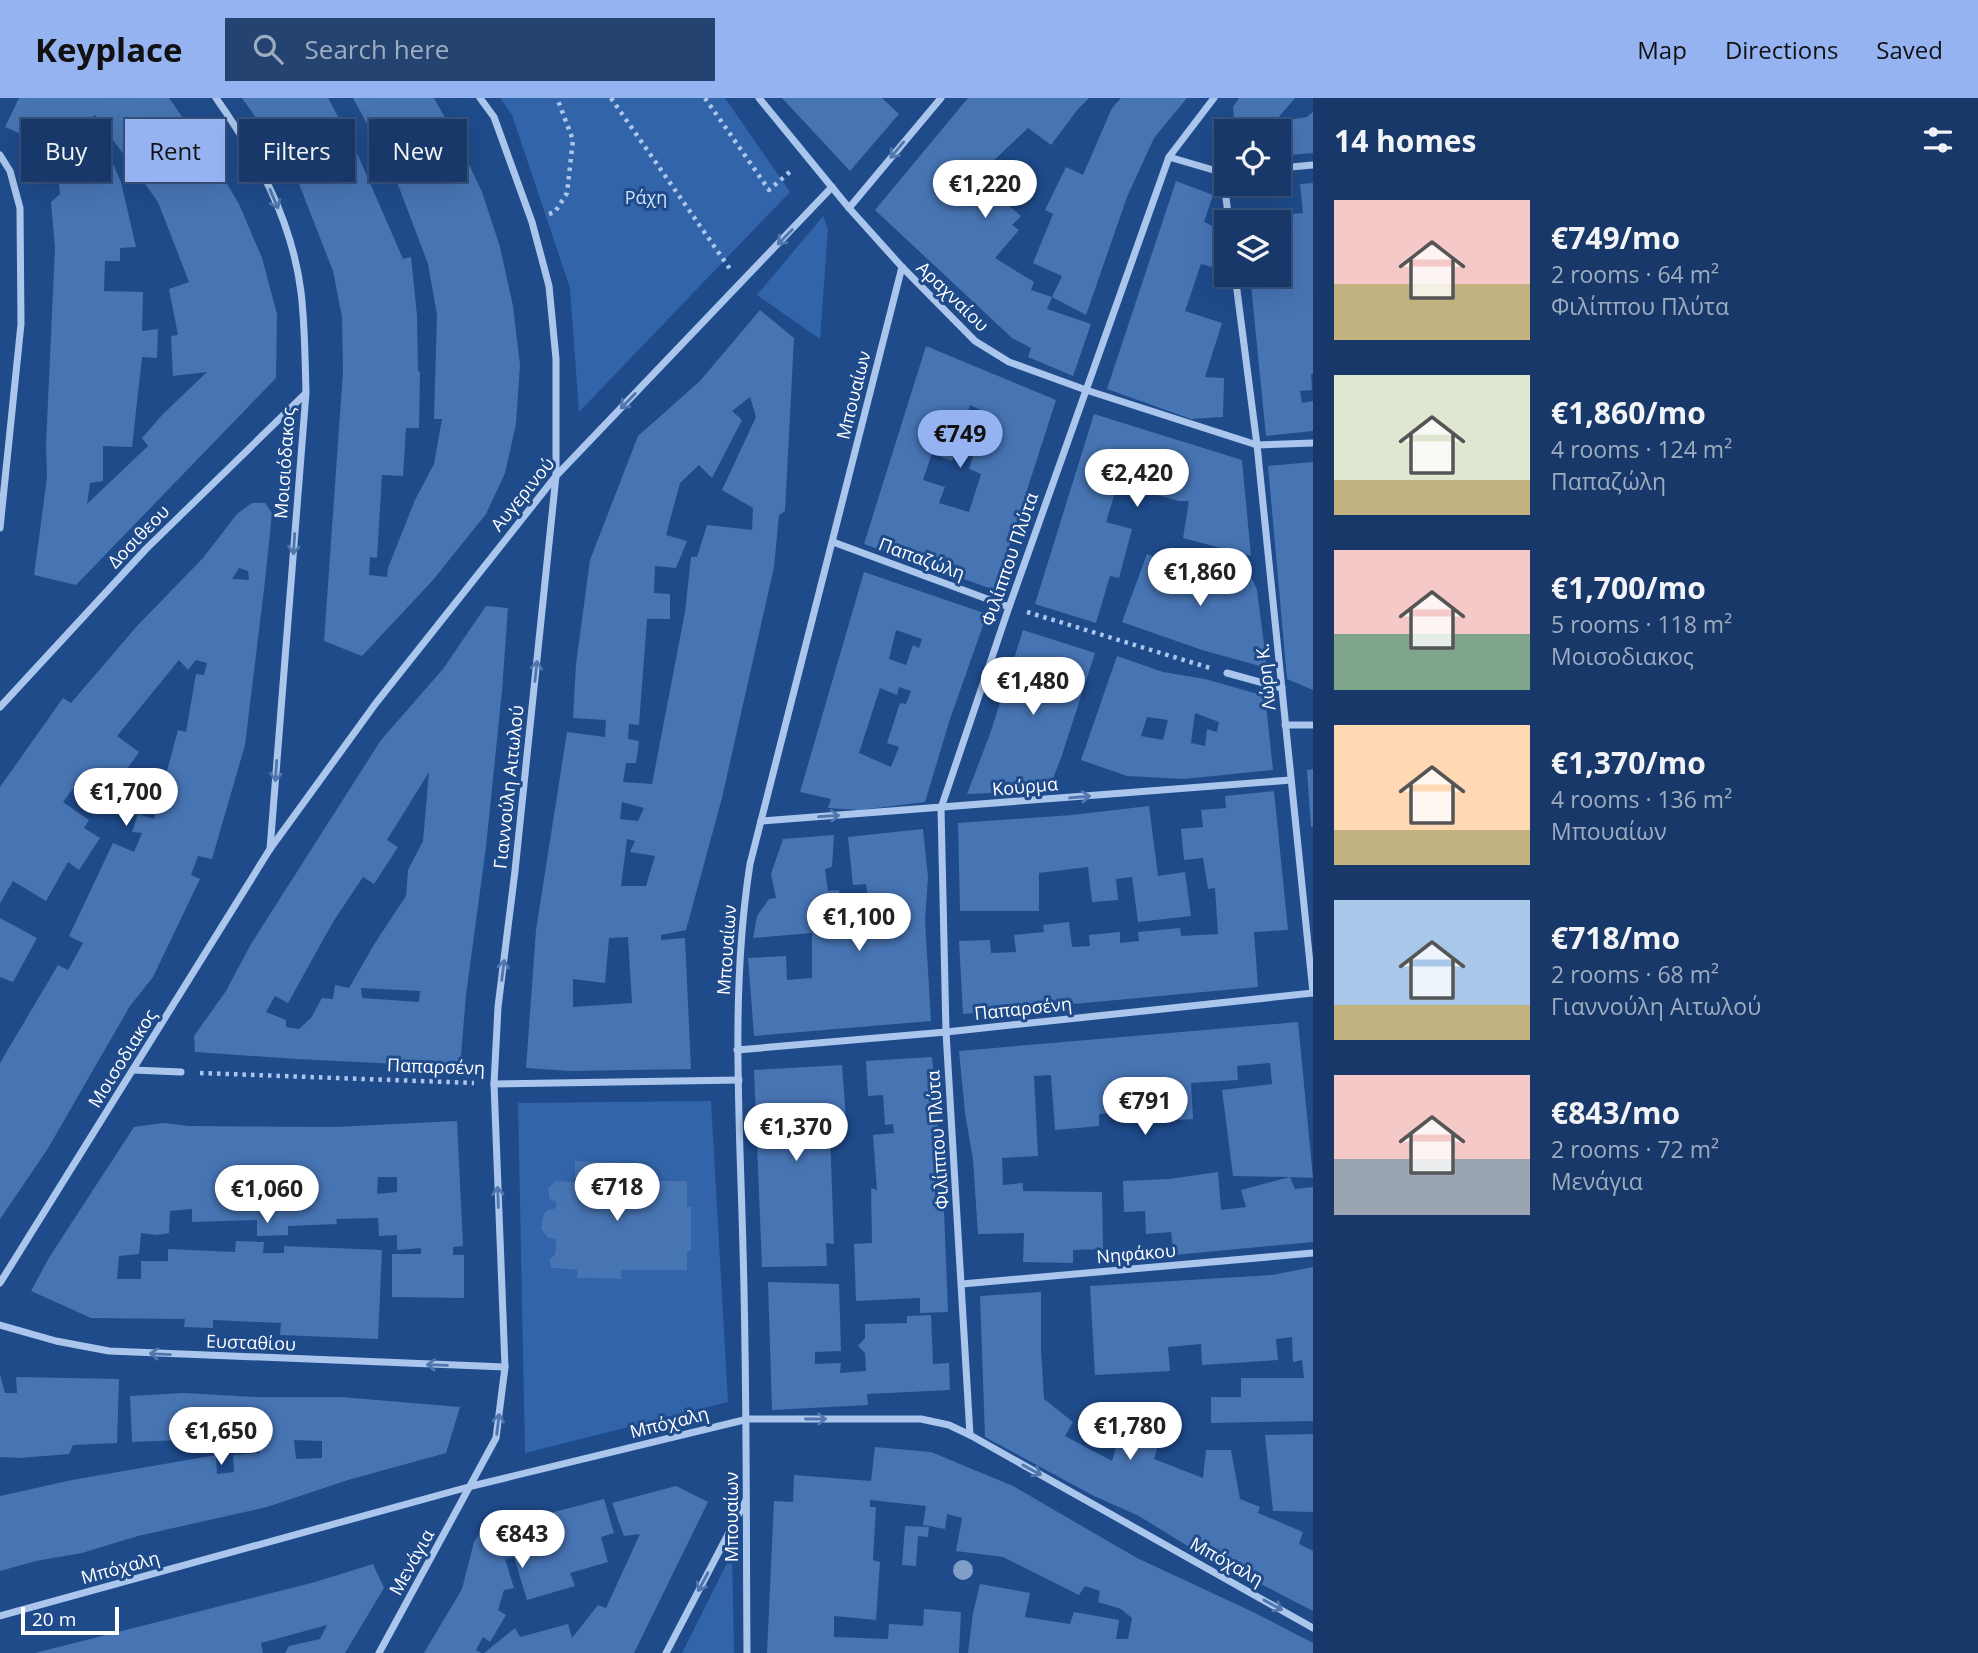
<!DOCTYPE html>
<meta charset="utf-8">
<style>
body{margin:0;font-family:"Open Sans",sans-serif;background:#244371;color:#f1f3f6;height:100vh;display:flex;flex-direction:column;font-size:26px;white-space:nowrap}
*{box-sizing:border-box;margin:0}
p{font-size:23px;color:#9eacc0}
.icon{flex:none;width:38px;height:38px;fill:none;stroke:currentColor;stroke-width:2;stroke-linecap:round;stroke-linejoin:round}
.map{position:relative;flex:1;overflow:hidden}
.sheet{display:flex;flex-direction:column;background:#173868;width:665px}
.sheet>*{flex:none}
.guide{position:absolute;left:21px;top:21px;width:665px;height:63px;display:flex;gap:14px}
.controls{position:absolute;left:1214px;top:21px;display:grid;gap:14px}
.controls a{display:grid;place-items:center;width:77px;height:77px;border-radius:0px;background:#173868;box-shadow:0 7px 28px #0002,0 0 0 2px #36527c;font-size:35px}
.scale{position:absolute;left:21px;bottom:18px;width:98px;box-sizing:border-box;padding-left:7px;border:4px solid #fff;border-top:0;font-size:19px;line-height:24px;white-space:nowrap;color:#fff;-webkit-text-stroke:5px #1f4b8b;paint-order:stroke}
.price{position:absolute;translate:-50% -60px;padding:0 16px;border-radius:24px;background:#fff;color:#222;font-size:23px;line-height:46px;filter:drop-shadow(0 2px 4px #0008)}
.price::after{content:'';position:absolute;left:50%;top:42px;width:21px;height:16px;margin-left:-10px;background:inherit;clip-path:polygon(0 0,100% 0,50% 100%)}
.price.selected{background:#95b2f1;color:#111}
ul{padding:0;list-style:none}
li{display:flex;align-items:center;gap:21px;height:175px;padding:0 21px}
li span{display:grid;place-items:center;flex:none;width:196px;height:140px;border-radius:0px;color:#555}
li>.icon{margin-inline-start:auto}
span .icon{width:84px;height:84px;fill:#fffc;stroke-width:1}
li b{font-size:30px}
h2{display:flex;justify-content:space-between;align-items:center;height:84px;padding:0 21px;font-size:30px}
.tag{padding:0 24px;border-radius:0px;background:#173868;box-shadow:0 7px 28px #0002,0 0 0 2px #36527c;font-size:24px;line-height:63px}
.tag.selected{background:#95b2f1;color:#111}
header{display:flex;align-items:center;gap:42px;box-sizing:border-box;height:98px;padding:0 35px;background:#95b2f1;color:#111}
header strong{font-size:33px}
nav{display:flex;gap:38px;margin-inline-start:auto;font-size:24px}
.search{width:490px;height:63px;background:#244371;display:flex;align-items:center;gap:18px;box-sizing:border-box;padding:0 24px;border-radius:0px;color:#9eacc0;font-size:26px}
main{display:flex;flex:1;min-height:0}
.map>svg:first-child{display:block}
</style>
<header>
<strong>Keyplace</strong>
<div class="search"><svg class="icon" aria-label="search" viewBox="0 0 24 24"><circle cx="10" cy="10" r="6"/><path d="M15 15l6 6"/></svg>Search here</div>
<nav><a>Map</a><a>Directions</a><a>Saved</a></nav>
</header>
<main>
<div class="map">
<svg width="1313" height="1555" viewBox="0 0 1313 1555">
<rect width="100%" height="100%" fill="#1f4b8b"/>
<g fill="#3264a9" fill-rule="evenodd">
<polygon points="500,0 725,0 790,94 579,314 570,190 512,17"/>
<polygon points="823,118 828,131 820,241 757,197"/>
<path d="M711 1003 728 1304 525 1355 518 1005ZM575 1063 619 1064V1082L687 1083V1109H691V1153H687V1172H621V1181L577 1180V1172L551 1170 549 1162 555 1156 556 1141 548 1140 541 1131 543 1117 556 1110V1104L549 1101 548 1090 556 1084H575Z"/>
<polygon points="732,1455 734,1555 682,1555"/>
</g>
<g fill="#4774b3" fill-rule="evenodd">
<path d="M19 0H169L214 64 239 106 262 160 277 216 276 280 76 487 34 477 47 380 46 347 55 150 51 104 60 96 55 49 46 47 5 29ZM95 17 158 104 189 184 169 191 178 237 171 238 173 278 207 274 163 316 142 340 148 348 87 406 90 385 103 383V348L132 349 142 259 157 260 158 231 142 233 143 194 104 193 105 163H120V150L136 149 121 84 93 19Z"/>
<polygon points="242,0 328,0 354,48 403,161 411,159 417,218 418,273 420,274 419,330 406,330 403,378 382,377 377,460 370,459 369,477 387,479 388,470 415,402 434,366 442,321 434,321 437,217 428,166 394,76 353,0 434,0 459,45 482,94 500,149 513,208 520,267 516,326 505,375 486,416 433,482 362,558 324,543 343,274 342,219 333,173 294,73"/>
<polygon points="782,0 882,0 899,16 850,73"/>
<polygon points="968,0 1089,0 1078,11 1051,47 1028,30 970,85 988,100 995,96 1021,118 1012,127 1019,132 995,160 1034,184 1031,192 1052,199 1047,211 1091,226 1073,278 1028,259 1031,250 1012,240 875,112"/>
<polygon points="1121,0 1187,0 1154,40 1127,99 1086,217 1052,199 1062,178 1033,165 1053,116 1045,112 1066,69 1083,77 1112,10"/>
<polygon points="1239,0 1295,0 1273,26 1290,30 1289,22 1307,19 1313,14 1313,55 1279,58 1279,33 1235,33 1233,9"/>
<polygon points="1176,83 1213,97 1204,124 1217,130 1212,169 1201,166 1185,213 1222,225 1205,279 1224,280 1223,319 1191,321 1107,291"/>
<polygon points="1313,85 1313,276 1311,276 1312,292 1300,293 1302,305 1313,303 1313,333 1266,338 1250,177 1279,177 1279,124 1244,124 1243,111 1265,110 1266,118 1303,115 1300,86"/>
<path d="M760 212 794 240 785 413 779 417 774 469 735 642 722 700 686 832 661 837V842L685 840 691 971 570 973 526 970 536 832 567 634 605 639 606 622 573 620 576 566 590 462 638 338 700 283ZM750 299 756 319 722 392 753 410 752 432 707 427 697 459H691L685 514 652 686 623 684 626 665H636L639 643 628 641 629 626 639 627 647 521H670V496L654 495 655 468 676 470 687 443 666 437 680 385 699 367 712 380 742 322 732 313ZM622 704 644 710 638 723 620 721ZM627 741 635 743 630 754 655 758 646 788H621ZM628 839 632 905 573 909V881L605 885 609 840Z"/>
<path d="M926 248 1056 302 995 492 864 446ZM970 307 987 315 969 371 981 376 969 414 939 405 945 389 923 382 932 355 952 363Z"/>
<polygon points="1094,316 1242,362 1251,458 1183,440 1189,403 1179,403 1131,390 1132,383 1120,379 1106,424 1132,431 1119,480 1110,478 1096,525 1035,506"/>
<polygon points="1313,364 1313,592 1287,581 1268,368"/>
<path d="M252 405H265L272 415 265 483 245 647 212 761 198 758 191 777 200 781 153 879 130 908 47 1052 0 1121V965L58 867 68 872 83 845 69 838 113 745 134 754 142 735 132 734 138 716 154 721 178 632 186 634 196 576 204 577 207 565 196 562 188 572 179 562 117 638 139 654 113 691 97 680 90 691 79 683 63 704 89 722 84 730 100 740 79 772 68 764 46 803 13 783 0 805V689L63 600 71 605 137 528 203 460 237 416ZM239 470 248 473 249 482 232 481Z"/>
<polygon points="1147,456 1186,471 1188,459 1251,478 1257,492 1267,570 1202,552 1122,524"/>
<path d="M864 474 987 516 950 621 925 704 860 712 828 710 831 701 800 694ZM896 532 922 541 919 550 913 547 906 567 889 561ZM899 589 911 593 906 606 900 605 887 645 899 649 891 669 859 655 880 590 897 597Z"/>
<path d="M486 508 508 510 502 593 486 749 466 897 460 969 297 961 195 954 194 938 226 893 251 846 381 642 443 571ZM429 674 423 743 408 772 406 798 375 845 349 890 335 887 333 901 322 900 311 920 299 931 286 929V922L266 914 275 898 288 905 333 824 363 779 374 786 398 749 387 742ZM361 890 420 893 419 904 362 900Z"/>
<polygon points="1023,532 1095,555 1061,660 1048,693 967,696 990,636"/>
<path d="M1117 558 1163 574 1205 581 1265 598 1273 672 1184 681 1127 678 1081 662ZM1195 615 1219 624 1217 634 1207 631 1205 648 1191 645ZM1147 619 1168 622 1163 642 1141 638Z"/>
<polygon points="1313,671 1313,729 1311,729 1307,672"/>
<polygon points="1274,693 1288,832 1254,834 1258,889 963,916 959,843 990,842 991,855 1016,854 1014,837 1044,834 1043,827 1069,824 1072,849 1090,848 1089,837 1120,834 1120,845 1139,843 1138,834 1180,830 1181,838 1218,836 1215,790 1208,791 1203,760 1184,762 1181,731 1203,729 1201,712 1226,710 1225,698"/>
<polygon points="1149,708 1158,778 1185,774 1191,818 1138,824 1132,779 1116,781 1118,802 1092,804 1088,769 1039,775 1039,813 960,813 958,725 1072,717"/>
<polygon points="923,731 928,779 925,822 931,923 754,938 748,860 786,858 787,882 812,880 812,835 885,829 886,818 871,819 866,786 853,787 848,739"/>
<polygon points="834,737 832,769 825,771 828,793 839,792 843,823 812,827 812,835 753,840 757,818 769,801 776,800 771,776 783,741"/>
<polygon points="0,820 37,840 13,884 0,879"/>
<polygon points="1298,924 1313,1080 1290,1079 1295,1091 1313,1089 1313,1144 1174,1157 1171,1134 1146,1136 1145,1113 1124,1114 1123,1083 1169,1081 1218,1074 1221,1112 1246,1109 1241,1092 1290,1079 1233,1078 1222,992 1272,986 1270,965 1237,968 1238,982 1191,985 1193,1021 1146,1024 1145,995 1115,998 1116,1015 1099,1016 1099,1028 1055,1032 1051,977 1034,978 1038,1058 1002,1060 1003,1087 1023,1085 1023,1093 1102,1094 1103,1151 1073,1152 1073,1165 1023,1164 1024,1135 978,1136 973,1062 965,1015 959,953"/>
<polygon points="932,959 943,1087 948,1214 920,1215 920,1200 856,1203 854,1146 872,1145 871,1090 877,1092 873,1037 894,1035 893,1026 885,1027 883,997 868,998 866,963"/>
<polygon points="842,967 846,1022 802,1024 803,1036 830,1035 834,1146 826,1145 827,1168 762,1169 754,972"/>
<path d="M457 1023 463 1148 453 1149V1157H464V1200L392 1199V1156H421V1150L397 1152V1137L379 1138 378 1120 336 1121 337 1126 288 1128V1137L257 1138V1122L192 1124V1111L170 1113 169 1135 157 1137 141 1135 139 1156 119 1158 117 1181H141V1163H168V1151L235 1154 236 1143 264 1144 263 1155H284V1148L382 1152 378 1241 280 1237 281 1225 213 1222V1230L184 1229 185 1221 91 1220 31 1193 50 1158 134 1029 163 1025 189 1028 334 1029ZM378 1079H397V1094L377 1096ZM266 1083H287L288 1105H266Z"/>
<polygon points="575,1063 619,1064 619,1082 687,1083 687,1109 691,1109 691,1153 687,1153 687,1172 621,1172 622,1181 577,1180 577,1172 551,1170 549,1162 555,1156 556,1141 548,1140 541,1131 543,1117 548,1112 556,1110 556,1104 549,1101 548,1090 556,1083 575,1084"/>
<polygon points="1313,1169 1313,1323 1211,1325 1211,1299 1241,1299 1241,1280 1304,1280 1302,1262 1293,1264 1292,1239 1276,1241 1278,1262 1202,1267 1201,1246 1168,1249 1170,1273 1095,1277 1090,1188 1272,1177"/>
<polygon points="768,1184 839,1186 841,1253 815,1254 815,1266 841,1265 840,1275 866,1273 865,1255 858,1248 865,1240 865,1226 907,1225 907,1218 931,1217 933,1266 949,1265 950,1292 867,1296 868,1307 772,1312"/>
<polygon points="1041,1194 1041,1252 1044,1301 1073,1324 1065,1338 1112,1363 1126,1317 1164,1329 1154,1361 1203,1380 1206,1352 1231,1352 1240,1401 1260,1409 1258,1415 1303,1434 1299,1446 1313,1453 1313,1513 1186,1447 1139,1418 1094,1398 985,1339 980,1198"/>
<polygon points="0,1276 5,1295 17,1295 16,1279 119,1281 117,1345 73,1347 69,1356 20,1360 0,1359"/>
<path d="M184 1295 254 1299H341L460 1309 446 1355 348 1382 267 1409 138 1438 82 1455 36 1463 0 1473V1398L72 1382 216 1357 217 1376 234 1374 233 1357 260 1355 259 1347 209 1350 206 1341 132 1344 130 1298ZM294 1342 322 1343V1360L296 1361Z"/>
<polygon points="1313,1336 1313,1414 1273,1413 1265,1337"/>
<polygon points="875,1349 931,1354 1013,1388 1137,1460 1253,1514 1313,1545 1313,1555 968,1555 973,1515 980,1486 1030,1495 1025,1519 1070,1526 1074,1514 1119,1522 1116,1541 1128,1541 1132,1520 1121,1511 1098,1504 1100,1493 1085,1488 1079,1497 1003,1459 956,1453 962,1420 947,1416 945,1431 923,1427 926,1408 870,1402 870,1409 876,1409 873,1462 880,1464 876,1522 834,1518 834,1539 888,1541 889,1526 923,1528 924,1511 961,1514 959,1555 767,1555 774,1403 793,1404 794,1377 871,1383"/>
<polygon points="676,1388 708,1404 634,1555 484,1555 515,1530 520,1539 568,1526 572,1540 598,1507 606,1510 640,1436 624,1438 612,1405"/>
<polygon points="604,1401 614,1435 601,1439 608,1464 570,1475 575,1488 527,1502 514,1459 505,1461 514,1490 504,1492 498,1512 506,1517 490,1544 483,1539 476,1552 481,1555 424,1555 462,1491 474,1444 481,1433"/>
<polygon points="905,1428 929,1429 928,1439 918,1438 916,1468 902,1467"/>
<polygon points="373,1466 384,1490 345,1555 285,1555 289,1548 320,1541 327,1527 261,1545 263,1555 35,1555 315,1484"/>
</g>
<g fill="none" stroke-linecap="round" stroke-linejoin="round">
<g stroke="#abc6ec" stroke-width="4.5" stroke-dasharray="3.5 5" stroke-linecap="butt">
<polyline points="611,0 730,171"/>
<polyline points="705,0 769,92 792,72"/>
<polyline points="549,116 555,114 567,95 573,42 557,0"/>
<polyline points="1027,514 1210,570"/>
<polyline points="200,975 474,985"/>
</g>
<g stroke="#abc6ec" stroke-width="7">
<path d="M216 0C257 58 292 122 301 194 305 227 305 262 306 295L270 751"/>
<polyline points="759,0 849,110 902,169 975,243 1009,264 1086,292 1257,347 1313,345"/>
<polyline points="0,57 10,73 20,110 21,226 0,430"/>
<polyline points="1169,59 1227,76"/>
<polyline points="1279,70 1313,67"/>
<polyline points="1223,76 1229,124"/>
<polyline points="849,110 941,0"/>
<polyline points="1235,177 1257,347 1313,895"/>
<polyline points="833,444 1009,509"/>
<polyline points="1227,575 1282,590"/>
<polyline points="0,609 146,451 305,296"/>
<polyline points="1285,627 1313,627"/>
<polyline points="761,723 1291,682"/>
<polyline points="737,952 946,934 1313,895"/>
<polyline points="133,972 181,974"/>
<polyline points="494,986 739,982"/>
<polyline points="0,1185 270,751 376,605 556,378 832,89"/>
<polyline points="962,1186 1313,1155"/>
<polyline points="0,1227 56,1243 109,1253 505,1269"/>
<polyline points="970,1337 946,934 941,710 1009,509 1169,59 1214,0"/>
<polyline points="0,1518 472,1388 748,1321 921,1321 949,1327 970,1337 1313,1530"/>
<polyline points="379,1555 496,1340 505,1269 494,986 498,909 515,773 556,378 556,261 549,188 532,124 494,19 480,0"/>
<polyline points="666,1555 746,1402"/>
<path d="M747 1555C746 1421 747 1287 743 1152 740 1023 730 894 750 766L902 169"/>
</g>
</g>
<circle fill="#809ec8" cx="963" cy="1472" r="10"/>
<defs><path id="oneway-shaft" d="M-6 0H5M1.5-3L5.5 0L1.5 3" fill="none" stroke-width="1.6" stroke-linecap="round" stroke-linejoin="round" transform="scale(1.75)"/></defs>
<g stroke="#5076ad">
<use href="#oneway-shaft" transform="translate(897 52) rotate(130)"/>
<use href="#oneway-shaft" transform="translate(274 101) rotate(67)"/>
<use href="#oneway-shaft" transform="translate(785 139) rotate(134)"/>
<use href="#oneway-shaft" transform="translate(628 303) rotate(134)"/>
<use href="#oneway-shaft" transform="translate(294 446) rotate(94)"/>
<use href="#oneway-shaft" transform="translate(536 573) rotate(-84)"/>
<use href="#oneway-shaft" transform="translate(276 673) rotate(94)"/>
<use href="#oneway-shaft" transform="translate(1080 699) rotate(-5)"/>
<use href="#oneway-shaft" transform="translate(829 718) rotate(-4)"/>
<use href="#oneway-shaft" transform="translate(503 872) rotate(-83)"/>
<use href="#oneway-shaft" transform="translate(498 1099) rotate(-92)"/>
<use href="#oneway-shaft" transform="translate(160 1256) rotate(-177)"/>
<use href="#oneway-shaft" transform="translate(437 1267) rotate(-178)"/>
<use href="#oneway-shaft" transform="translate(816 1321)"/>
<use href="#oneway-shaft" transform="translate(498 1326) rotate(-83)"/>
<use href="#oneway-shaft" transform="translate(1032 1372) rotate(29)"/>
<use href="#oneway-shaft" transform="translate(703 1484) rotate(118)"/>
<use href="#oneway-shaft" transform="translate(1273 1507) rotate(29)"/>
</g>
<g text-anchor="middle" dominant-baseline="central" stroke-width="6" stroke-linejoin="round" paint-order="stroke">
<g font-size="18" fill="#d0e1f9" stroke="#1f4b8b">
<text x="646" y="99">Ράχη</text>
</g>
<g font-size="18" fill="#fff" stroke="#1f4b8b">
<text transform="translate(953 198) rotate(44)">Αραχναίου</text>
<text transform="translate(853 297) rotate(-76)">Μπουαίων</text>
<text transform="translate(284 365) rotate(-86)">Μοισιόδακος</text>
<text transform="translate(522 396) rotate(-51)">Αυγερινού</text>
<text transform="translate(138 438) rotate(-46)">Δοσιθεου</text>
<text transform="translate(922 460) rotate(20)">Παπαζώλη</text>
<text transform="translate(1009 461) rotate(-71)">Φιλίππου Πλύτα</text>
<text transform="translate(1265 579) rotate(-96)">Λώρη Κ.</text>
<text transform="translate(1025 688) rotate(-5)">Κούρμα</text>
<text transform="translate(508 689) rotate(-84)">Γιαννούλη Αιτωλού</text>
<text transform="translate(726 852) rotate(-86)">Μπουαίων</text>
<text transform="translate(1023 910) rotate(-6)">Παπαρσένη</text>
<text transform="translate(122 960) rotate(-58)">Μοισοδιακος</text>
<text transform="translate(436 968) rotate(2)">Παπαρσένη</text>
<text transform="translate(937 1042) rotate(-94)">Φιλίππου Πλύτα</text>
<text transform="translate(1136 1155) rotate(-5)">Νηφάκου</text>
<text transform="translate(251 1244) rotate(2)">Ευσταθίου</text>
<text transform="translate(669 1324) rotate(-14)">Μπόχαλη</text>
<text transform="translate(731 1419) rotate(-90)">Μπουαίων</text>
<text transform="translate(1227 1463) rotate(29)">Μπόχαλη</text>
<text transform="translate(411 1464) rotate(-61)">Μενάγια</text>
<text transform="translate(120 1469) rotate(-15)">Μπόχαλη</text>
</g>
</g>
</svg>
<div class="controls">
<a><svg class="icon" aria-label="locate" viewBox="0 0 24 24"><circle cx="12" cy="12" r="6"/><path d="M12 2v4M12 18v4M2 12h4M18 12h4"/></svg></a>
<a><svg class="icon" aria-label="layers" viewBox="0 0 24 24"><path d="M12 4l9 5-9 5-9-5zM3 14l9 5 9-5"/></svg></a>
</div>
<div class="scale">20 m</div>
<b class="price" style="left:985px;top:122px">€1,220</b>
<b class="price selected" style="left:960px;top:372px">€749</b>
<b class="price" style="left:1137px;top:411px">€2,420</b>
<b class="price" style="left:1200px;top:510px">€1,860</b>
<b class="price" style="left:1033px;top:619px">€1,480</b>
<b class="price" style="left:126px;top:730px">€1,700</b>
<b class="price" style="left:859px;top:855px">€1,100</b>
<b class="price" style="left:1145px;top:1039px">€791</b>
<b class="price" style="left:796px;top:1065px">€1,370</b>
<b class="price" style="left:617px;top:1125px">€718</b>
<b class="price" style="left:267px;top:1127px">€1,060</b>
<b class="price" style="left:1130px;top:1364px">€1,780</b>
<b class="price" style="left:221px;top:1369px">€1,650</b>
<b class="price" style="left:522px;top:1472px">€843</b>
<div class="guide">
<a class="tag">Buy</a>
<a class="tag selected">Rent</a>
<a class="tag">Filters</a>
<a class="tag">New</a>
</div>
</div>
<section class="sheet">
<h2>14 homes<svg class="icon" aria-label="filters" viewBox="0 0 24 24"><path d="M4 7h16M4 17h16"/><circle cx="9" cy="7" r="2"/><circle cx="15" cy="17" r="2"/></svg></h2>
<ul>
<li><span style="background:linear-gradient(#f6c9c9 60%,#c2b280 0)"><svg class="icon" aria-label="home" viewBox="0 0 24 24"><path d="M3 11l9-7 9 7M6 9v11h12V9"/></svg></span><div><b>€749/mo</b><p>2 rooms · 64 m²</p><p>Φιλίππου Πλύτα</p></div></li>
<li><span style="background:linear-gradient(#dfe7d0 75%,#c2b280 0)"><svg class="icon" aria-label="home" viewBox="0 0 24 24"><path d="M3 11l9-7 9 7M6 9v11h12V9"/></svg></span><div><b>€1,860/mo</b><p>4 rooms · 124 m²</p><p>Παπαζώλη</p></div></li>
<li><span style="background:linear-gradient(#f6c9c9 60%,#7fa58c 0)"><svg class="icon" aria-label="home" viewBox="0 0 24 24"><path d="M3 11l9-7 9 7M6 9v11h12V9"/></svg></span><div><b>€1,700/mo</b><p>5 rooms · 118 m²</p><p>Μοισοδιακος</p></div></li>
<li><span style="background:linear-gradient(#ffd9b3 75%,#c2b280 0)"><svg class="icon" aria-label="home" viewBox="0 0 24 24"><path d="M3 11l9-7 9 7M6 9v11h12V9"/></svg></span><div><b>€1,370/mo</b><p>4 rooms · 136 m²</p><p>Μπουαίων</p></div></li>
<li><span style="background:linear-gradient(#a9c7e8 75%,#c2b280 0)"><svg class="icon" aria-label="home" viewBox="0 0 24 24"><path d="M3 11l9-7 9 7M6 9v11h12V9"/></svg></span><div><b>€718/mo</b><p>2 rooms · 68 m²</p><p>Γιαννούλη Αιτωλού</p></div></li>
<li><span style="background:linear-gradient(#f6c9c9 60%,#9aa5b1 0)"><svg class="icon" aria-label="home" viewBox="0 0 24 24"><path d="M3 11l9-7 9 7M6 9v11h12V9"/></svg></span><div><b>€843/mo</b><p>2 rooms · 72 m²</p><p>Μενάγια</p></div></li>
</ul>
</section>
</main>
